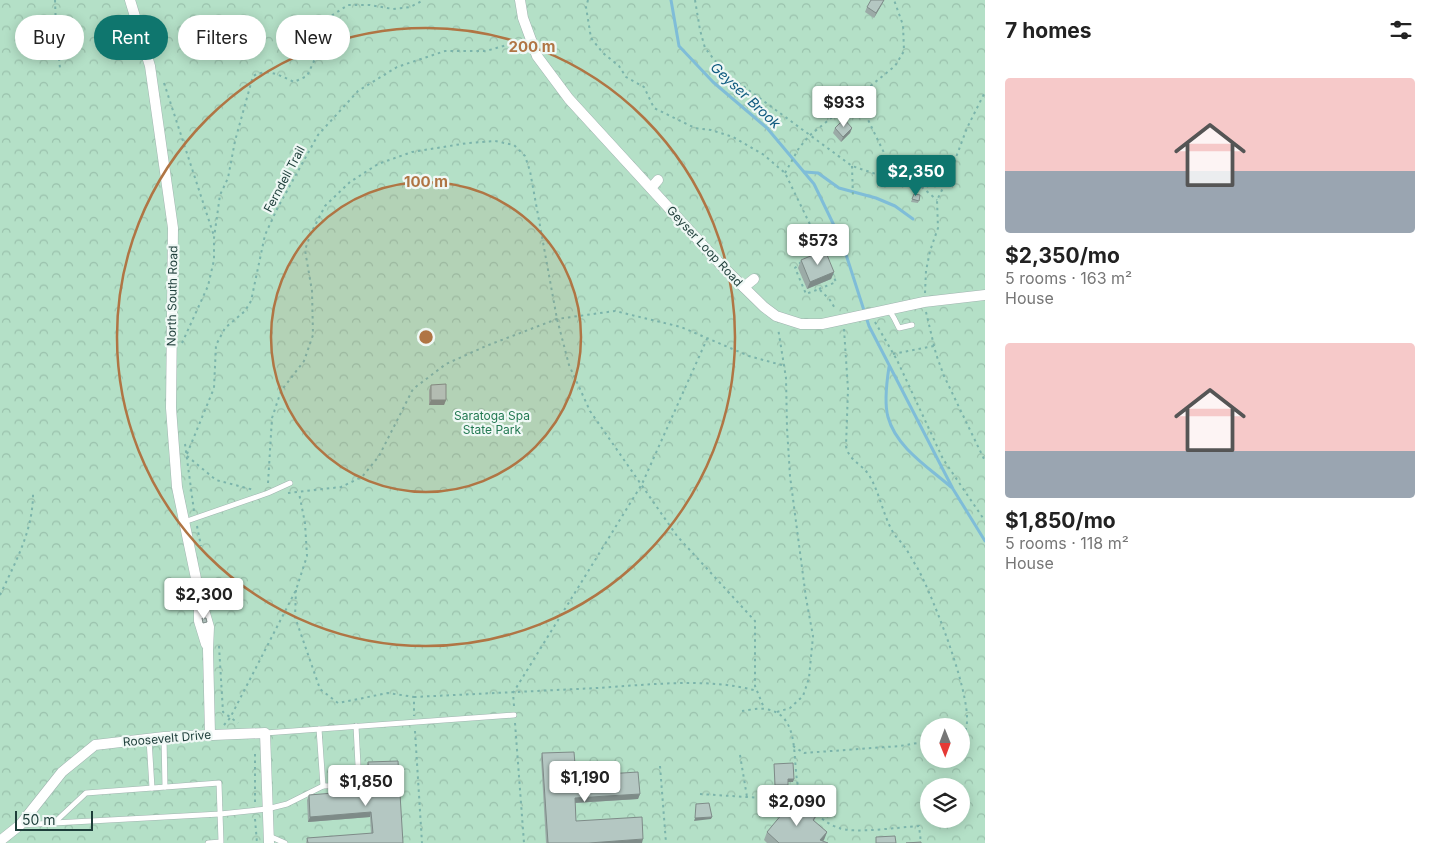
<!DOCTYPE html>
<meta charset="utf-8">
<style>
body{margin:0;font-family:Inter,sans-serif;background:#f6f6f6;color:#222;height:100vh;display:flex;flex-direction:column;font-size:19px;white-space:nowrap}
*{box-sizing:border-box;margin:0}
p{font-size:16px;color:#767676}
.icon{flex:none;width:28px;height:28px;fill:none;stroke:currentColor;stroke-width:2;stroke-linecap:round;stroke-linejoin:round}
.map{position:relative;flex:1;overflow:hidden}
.side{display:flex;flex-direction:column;background:#fff;width:450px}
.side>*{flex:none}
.guide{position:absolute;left:15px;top:15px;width:475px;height:45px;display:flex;gap:10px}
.needle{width:32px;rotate:179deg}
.controls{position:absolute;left:920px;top:718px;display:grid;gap:10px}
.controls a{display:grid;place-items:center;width:50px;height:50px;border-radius:50%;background:#fff;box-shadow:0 2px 12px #0003;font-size:25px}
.scale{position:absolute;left:15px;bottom:12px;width:78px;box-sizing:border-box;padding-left:5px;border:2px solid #1e3e3a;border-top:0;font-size:14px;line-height:18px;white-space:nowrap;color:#1e3e3a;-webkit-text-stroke:4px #eff8f5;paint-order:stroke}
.price{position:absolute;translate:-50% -42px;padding:0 11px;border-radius:5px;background:#fff;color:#222;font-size:16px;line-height:32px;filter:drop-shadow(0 1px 2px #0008)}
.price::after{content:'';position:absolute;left:50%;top:30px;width:15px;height:11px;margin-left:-8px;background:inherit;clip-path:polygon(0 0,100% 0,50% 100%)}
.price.active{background:#0f766e;color:#fff}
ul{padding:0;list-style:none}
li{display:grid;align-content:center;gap:10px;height:265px;padding:0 20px}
li span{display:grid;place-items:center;height:155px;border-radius:5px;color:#555}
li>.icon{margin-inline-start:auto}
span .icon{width:90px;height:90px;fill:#fffc;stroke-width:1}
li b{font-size:21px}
h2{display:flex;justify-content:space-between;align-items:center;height:60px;padding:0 20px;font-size:21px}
.pill{padding:0 18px;border-radius:22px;background:#fff;box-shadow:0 2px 12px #0003;font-size:18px;line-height:45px}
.pill.active{background:#0f766e;color:#fff}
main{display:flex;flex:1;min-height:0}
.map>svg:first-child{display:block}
</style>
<main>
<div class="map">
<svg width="985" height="843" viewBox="0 0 985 843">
<defs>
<pattern id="park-crowns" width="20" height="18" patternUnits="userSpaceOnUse" patternTransform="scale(1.25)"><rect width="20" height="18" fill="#b4e0c7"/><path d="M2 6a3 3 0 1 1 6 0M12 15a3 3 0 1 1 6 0" fill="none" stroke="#9ac1ac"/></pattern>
</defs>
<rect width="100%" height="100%" fill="#dfece8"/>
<path fill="url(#park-crowns)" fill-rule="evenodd" d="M0 0H985V843H0ZM929 726H961V759H929ZM929 786H961V819H929Z"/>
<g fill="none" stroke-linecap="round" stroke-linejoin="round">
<g stroke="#7fbdd8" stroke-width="3">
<polyline points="671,0 679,46 713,82 767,128 814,184 842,242 869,326 953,489 985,541"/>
<polyline points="805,172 818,173 839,188 876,198 895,206 913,219"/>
<path d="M889 367C887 380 884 403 888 417 896 447 928 467 951 487"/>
</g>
<defs>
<g id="lane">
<polyline points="889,310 894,318 899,328 912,325"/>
<polyline points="184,522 268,493 290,483"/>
<polyline points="319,729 323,786 359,785 356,726"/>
<polyline points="265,733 514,715"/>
<polyline points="164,737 165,787"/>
<polyline points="149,739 152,788"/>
<polyline points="54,823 220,814 267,809 287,804 323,786"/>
<polyline points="20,825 54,823 86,793 219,783 221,842 208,843"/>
<polyline points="269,836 285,843"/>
</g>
<g id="street">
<polyline points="130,0 150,66 173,228 171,408 177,487 199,593 209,627 208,650 210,734"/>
<polyline points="520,0 523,18 537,56 569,99 722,266 764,307 776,316 801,324 822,324 924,302 985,295"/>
<polyline points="651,188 658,180"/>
<polyline points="744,287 754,279"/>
<polyline points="199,602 199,621 206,644"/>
<polyline points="0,841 20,825 62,772 95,745 164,737 265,733 269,843"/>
</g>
</defs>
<use href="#lane" stroke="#a1b4b0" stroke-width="6"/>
<use href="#street" stroke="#a1b4b0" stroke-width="11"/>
<g stroke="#7bb4ab" stroke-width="2" stroke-dasharray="2.5 4" stroke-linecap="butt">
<polyline points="55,0 56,28 60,68"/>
<polyline points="588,0 586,7 591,38 603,53 619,66 626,77 644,87 654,108 695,128 711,130 733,137 764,155 785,173 820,245 805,259"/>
<polyline points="695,0 700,30 705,48 724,72 852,166 894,180 917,183 937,200"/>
<polyline points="164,83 214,236"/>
<polyline points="857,97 887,159 896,170 917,183 949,176"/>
<polyline points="852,166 853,198"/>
<polyline points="785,173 799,148 809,136 895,66 904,51 903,25 894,0"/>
<polyline points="801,262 795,268 806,294 819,289 830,300 836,310"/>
<polyline points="819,289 836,282 832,273"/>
<polyline points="925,293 926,271 930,251 938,228 937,200 949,176 967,128 985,92"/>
<polyline points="926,312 936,354 944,376 985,461"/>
<polyline points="875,322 897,360 943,459 985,521"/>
<path d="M844 329 848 389 846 446C849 461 861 463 869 475 880 493 883 516 894 534 897 538 901 542 904 546 909 553 913 561 918 569 931 592 985 725 961 735"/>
<path d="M182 343 208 286 214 260V238L220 195 228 178 235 141 253 76C268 68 279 75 294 82L307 76 315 59 320 32 331 16 348 5H370L393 9 410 7 424 0"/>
<polyline points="893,354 934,346"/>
<polyline points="185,444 194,511"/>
<polyline points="187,454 214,388 216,345 225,328 245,311 251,301 265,235 277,209 318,135 358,91 397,67 445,51 486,51 521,41"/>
<polyline points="187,456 216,480 254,490"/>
<polyline points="268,483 272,418 281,391 304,361 313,335 312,291 305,250 311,233 325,206 350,182 378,164 412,152 468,143 495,141 514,145 525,156 530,171 557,319 569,365 590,411 677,536 755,621 755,686 764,708"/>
<polyline points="288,493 341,487 362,477 379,456 413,389 446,364 486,346 557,319 615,311 681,327 749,356 785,366"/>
<polyline points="197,526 201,546"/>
<polyline points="296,590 295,617 320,689 338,703 388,693 414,697 414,716"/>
<path d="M0 595C15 563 33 531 33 494"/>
<polyline points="219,646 223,712 238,723"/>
<path d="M414 697C475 694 536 691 597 688 646 685 710 677 757 691"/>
<polyline points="514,706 513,693 642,484 707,339"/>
<path d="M742 711C749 710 758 708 765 709 804 714 790 766 800 793 805 806 825 824 839 828 855 834 900 827 919 826L921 843"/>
<polyline points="777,712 790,708 803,696 809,678 813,636 806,598 790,476 787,428 786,378 778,328"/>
<polyline points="515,723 524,843"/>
<polyline points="224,725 230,718 296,590 307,556 305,523 299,493"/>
<polyline points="415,731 422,843"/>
<polyline points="793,746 804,753 900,746 929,741"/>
<polyline points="255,754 255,804"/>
<polyline points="740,755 747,797"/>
<polyline points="660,766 666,843"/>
<polyline points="700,794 763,798 810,806"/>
<polyline points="255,819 257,843"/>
</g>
<use href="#lane" stroke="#fff" stroke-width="5"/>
<use href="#street" stroke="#fff" stroke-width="10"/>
</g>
<g fill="#9baba7">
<polygon points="882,4 874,18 865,12 867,7"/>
<polygon points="835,128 852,128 850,133 841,142 833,133"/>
<polygon points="914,194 920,195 918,203 911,202"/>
<polygon points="801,260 834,272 831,279 807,289 798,268"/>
<polygon points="431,385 446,400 444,405 429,405 429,390"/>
<polygon points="542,753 576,776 640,794 638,799 575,803 576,821 642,843 546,843 541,758"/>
<polygon points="368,762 403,843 306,843 307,838 371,834 370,817 308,822 307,800 309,795 369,791 366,767"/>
<polygon points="774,764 793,782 788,782 787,787 775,788 774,766"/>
<polygon points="805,813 816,816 814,821 827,832 823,841 828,843 767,843 764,840 767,832"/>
</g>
<g fill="#7e8b88">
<polygon points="884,0 882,4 874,18 876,13"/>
<polygon points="852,128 850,133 841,142 843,137"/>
<polygon points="834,272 831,279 807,289 810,282"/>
<polygon points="431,400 446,400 444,405 429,405"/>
<polygon points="788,779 794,779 793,782 787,782"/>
<polygon points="775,785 788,785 787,787 775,788"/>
<polygon points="640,794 638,799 573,803 575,798"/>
<polygon points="371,812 370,817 308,822 310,817"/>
<polygon points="712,817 711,819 694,821 695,818"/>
<polygon points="827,832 824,840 821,843 820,840"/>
<polygon points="643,839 642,843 589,843"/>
</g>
<g fill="#b4c7c2" stroke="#7e8b88">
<polygon points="871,0 884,0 876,13 867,7"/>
<polygon points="844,119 852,128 843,137 835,128"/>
<polygon points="914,194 920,195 919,201 912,199"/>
<polygon points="825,250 834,272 810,282 801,260"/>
<polygon points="446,384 446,400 431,400 431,385"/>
<polygon points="202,618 206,618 207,622 203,623"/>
<polygon points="574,752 576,776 638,772 640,794 575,798 576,821 642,817 643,839 589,843 548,843 542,753"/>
<polygon points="398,761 403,843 308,843 307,838 373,833 371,812 310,817 309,795 371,790 368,762"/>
<polygon points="793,763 794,779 788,779 788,785 775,785 774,764"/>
<polygon points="792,802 805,813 808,809 816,816 813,820 827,832 820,840 828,843 779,843 767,832"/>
<polygon points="709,803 712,817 695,818 696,804"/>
<polygon points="895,836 896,843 876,843 876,837"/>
<polygon points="921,842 921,843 906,843"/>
</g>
<circle cx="426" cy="337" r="155" fill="#b07544" fill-opacity=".12"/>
<g fill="none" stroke="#b07544" stroke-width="2.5">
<circle cx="426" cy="337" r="155"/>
<circle cx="426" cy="337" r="309"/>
</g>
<g text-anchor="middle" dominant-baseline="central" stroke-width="4.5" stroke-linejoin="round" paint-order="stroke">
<g font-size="12" fill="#1e3e3a" stroke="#eff8f5">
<text transform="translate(284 179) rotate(-62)">Ferndell Trail</text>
<text transform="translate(705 246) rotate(47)">Geyser Loop Road</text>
<text transform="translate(172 296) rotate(-89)">North South Road</text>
<text transform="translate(167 738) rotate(-5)">Roosevelt Drive</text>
</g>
<g font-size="12" fill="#237952" stroke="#eff8f5">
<text x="492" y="415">Saratoga Spa<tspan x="492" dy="14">State Park</tspan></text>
</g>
<g font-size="14" font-style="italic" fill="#115c81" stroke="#eff8f5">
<text transform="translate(746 95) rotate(43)">Geyser Brook</text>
</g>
</g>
<circle cx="426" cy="337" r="8" fill="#b07544" stroke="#eff8f5" stroke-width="2.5"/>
<g font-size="15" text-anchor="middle" font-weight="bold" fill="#b07544" stroke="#eff8f5" stroke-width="4.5" stroke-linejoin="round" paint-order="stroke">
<text x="532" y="52">200 m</text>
<text x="426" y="187">100 m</text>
</g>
</svg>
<div class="controls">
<a><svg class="needle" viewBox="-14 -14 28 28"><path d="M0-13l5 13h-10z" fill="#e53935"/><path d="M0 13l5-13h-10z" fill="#767676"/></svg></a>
<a><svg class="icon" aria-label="layers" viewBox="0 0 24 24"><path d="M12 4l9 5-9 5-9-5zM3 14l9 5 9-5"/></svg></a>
</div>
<div class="scale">50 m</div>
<b class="price" style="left:844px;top:128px">$933</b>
<b class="price active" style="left:916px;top:197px">$2,350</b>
<b class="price" style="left:818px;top:266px">$573</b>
<b class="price" style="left:204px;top:620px">$2,300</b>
<b class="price" style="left:585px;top:803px">$1,190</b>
<b class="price" style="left:366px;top:807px">$1,850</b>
<b class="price" style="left:797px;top:827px">$2,090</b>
<div class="guide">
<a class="pill">Buy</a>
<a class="pill active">Rent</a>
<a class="pill">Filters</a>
<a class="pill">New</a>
</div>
</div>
<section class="side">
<h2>7 homes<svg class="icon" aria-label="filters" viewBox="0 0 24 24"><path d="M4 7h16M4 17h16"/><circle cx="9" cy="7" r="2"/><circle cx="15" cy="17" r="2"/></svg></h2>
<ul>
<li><span style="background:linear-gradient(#f6c9c9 60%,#9aa5b1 0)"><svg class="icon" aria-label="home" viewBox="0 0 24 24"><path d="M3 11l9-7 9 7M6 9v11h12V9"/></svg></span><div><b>$2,350/mo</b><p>5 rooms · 163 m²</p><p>House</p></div></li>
<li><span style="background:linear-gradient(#f6c9c9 70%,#9aa5b1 0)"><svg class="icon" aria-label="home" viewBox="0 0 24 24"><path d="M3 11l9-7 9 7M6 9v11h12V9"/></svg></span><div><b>$1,850/mo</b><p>5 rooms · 118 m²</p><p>House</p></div></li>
</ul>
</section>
</main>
